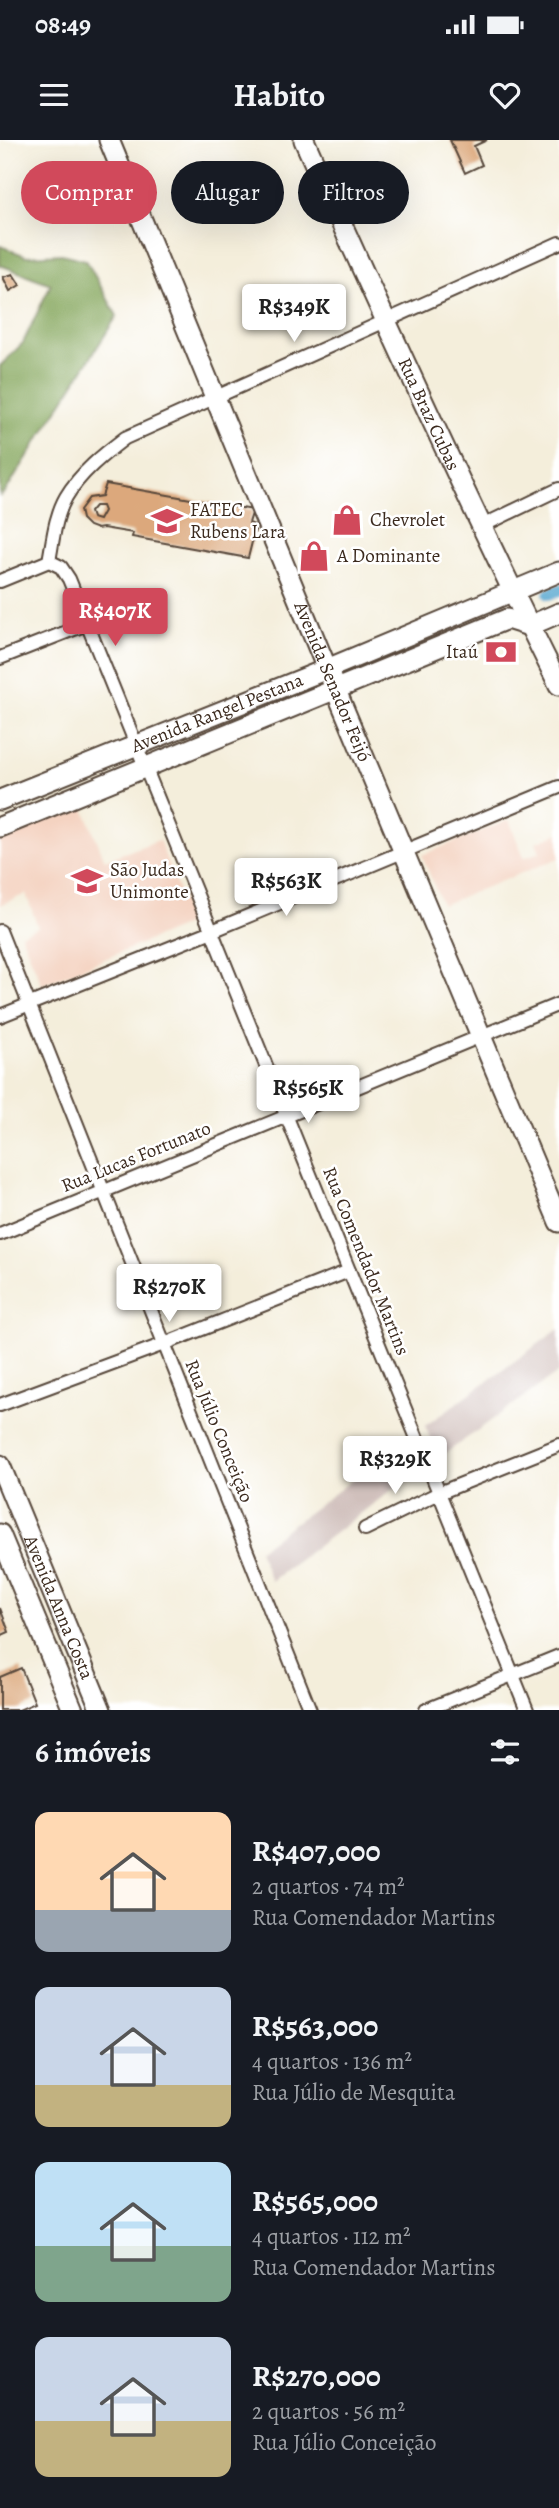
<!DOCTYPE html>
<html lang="pt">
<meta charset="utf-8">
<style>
body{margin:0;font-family:Alegreya,serif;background:#242831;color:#f1f3f6;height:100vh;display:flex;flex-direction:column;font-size:26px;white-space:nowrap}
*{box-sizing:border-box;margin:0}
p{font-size:23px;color:#9ea1a6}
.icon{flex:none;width:38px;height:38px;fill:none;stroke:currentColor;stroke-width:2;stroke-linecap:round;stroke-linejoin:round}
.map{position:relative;height:1570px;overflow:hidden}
.drawer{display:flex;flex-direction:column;background:#171b24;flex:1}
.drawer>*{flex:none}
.guide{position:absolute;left:21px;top:21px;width:518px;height:63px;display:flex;gap:14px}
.price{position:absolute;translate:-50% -60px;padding:0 16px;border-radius:7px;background:#fff;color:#222;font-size:23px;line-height:46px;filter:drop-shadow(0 2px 4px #0008)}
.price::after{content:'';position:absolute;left:50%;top:42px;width:21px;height:16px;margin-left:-10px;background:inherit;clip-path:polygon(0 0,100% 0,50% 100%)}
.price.selected{background:#d1495b;color:#fff}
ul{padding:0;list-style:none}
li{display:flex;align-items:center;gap:21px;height:175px;padding:0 35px}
li span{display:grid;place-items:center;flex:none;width:196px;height:140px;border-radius:14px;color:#555}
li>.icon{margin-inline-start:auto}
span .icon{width:84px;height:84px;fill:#fffc;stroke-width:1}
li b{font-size:30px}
h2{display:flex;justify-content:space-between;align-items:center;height:84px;padding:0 35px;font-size:30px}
.pill{padding:0 24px;border-radius:32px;background:#171b24;box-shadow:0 7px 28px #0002;font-size:24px;line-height:63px}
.pill.selected{background:#d1495b;color:#fff}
.status{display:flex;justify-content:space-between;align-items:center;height:49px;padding:0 35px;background:#171b24;direction:ltr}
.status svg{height:19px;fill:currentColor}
header{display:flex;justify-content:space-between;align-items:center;height:91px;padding:0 35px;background:#171b24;font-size:32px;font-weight:700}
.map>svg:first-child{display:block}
</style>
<div class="status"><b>08:49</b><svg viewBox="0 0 49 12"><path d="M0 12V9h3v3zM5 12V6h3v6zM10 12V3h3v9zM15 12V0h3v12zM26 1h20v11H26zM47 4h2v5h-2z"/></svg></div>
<header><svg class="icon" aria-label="menu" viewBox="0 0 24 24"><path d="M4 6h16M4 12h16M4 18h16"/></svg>Habito<svg class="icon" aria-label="heart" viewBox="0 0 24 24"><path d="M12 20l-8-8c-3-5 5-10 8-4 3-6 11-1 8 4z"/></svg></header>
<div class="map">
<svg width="559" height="1570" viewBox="0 0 559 1570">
<rect width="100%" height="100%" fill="#fff"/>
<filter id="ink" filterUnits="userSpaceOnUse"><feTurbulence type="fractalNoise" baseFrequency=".0143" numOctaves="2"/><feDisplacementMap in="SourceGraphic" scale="14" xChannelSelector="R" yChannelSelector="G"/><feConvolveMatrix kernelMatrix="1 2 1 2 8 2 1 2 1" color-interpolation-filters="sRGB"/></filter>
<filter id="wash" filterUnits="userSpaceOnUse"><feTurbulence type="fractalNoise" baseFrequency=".00686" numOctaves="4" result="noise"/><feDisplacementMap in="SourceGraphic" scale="28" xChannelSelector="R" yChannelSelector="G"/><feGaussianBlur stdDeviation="1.57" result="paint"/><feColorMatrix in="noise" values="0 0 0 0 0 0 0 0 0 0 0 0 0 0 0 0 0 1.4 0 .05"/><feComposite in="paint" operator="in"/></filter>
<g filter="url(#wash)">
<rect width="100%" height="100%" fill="#f4eedb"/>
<g fill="#f4d3c1">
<polygon points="81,661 105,720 159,700 191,783 42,845 21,794 38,787 26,754 0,765 0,694"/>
<polygon points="509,680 524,718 540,712 536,702 559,693 559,718 442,765 422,715"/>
</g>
<g fill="#d0c0bc">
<polygon points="559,1189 559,1232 439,1318 425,1286"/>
<polygon points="405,1301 417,1331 271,1441 258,1410"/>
</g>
<polygon fill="#83a55a" stroke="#5f683c" stroke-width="2" points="0,106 26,116 62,114 86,120 117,176 5,352 0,356 0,226 23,203 51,144 0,125"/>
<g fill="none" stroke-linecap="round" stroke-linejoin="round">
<polyline stroke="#54a6cf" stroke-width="12" points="549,454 559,450"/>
</g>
<g id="blocks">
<g fill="#dca87b" fill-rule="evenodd">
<polygon points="450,0 487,0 474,6 482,25 465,33"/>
<polygon points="13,134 20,145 10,151 3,137"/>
<path d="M106 344 253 370 249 383 254 385 255 390 248 418 132 397 133 393 103 388 97 389 89 386 82 379 80 370 89 358 102 356ZM95 366H102L104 371 99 380 92 378 90 372Z"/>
<polygon points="0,1468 9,1492 0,1496"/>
<polygon points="21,1528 35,1563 19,1570 0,1570 0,1537"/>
</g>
</g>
</g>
<g filter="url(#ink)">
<use href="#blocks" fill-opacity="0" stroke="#57473a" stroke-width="2"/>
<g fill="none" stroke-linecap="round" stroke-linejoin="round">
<defs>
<g id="minor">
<polyline points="482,386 559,349"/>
<polyline points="49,421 61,427 69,439 527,1570"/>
<path d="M0 441 49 421C53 400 55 376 66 357 80 333 104 314 125 298L559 103"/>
<polyline points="0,518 87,484"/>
<polyline points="0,791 310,1570"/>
<polyline points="0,876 212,791 559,647"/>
<polyline points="0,1094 559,864"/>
<polyline points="0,1265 164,1204 349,1131"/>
<polyline points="365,1389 439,1353 559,1305"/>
<polyline points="426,1570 559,1516"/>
</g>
<g id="secondary">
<path id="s1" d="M109 0 327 529 559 1082"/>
<path id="s2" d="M304 0C386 183 469 365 559 545"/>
<path id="s3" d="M0 660 327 529 559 432"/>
<polyline points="0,687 507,479 529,486 559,473"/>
<path id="s4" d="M0 1325 101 1570"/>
<polyline points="0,1394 73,1570"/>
</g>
</defs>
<use href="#minor" stroke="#57473a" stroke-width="16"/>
<use href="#secondary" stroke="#57473a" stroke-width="23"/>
<use href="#minor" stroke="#fff" stroke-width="12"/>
<use href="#secondary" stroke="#fff" stroke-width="19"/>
</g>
</g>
<defs>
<symbol id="shop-bare" viewBox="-9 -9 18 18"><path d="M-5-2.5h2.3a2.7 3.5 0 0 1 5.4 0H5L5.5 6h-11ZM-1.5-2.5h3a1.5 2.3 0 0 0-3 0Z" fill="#d1495b" stroke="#fff" stroke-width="2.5" paint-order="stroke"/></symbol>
<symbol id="university-bare" viewBox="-9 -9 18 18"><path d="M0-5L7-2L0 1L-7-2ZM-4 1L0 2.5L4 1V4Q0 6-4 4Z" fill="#d1495b" stroke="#fff" stroke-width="2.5" paint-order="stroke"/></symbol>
<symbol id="bank-bare" viewBox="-9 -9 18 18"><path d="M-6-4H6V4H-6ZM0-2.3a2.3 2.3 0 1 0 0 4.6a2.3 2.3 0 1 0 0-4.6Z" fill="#d1495b" stroke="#fff" stroke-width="2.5" paint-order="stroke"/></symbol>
</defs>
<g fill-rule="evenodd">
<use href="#shop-bare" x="325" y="358" width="44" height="44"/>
<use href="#university-bare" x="145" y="359" width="44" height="44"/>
<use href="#shop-bare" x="292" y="394" width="44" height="44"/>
<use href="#bank-bare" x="479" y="490" width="44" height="44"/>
<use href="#university-bare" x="65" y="719" width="44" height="44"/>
</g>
<g text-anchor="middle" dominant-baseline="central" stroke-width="5" stroke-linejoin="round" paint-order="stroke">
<g font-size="19" fill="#3b2a1e" stroke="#fff">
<text stroke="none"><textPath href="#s2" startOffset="301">Rua Braz Cubas</textPath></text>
<text stroke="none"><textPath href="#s1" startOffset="586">Avenida Senador Feijó</textPath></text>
<text stroke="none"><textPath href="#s3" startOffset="234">Avenida Rangel Pestana</textPath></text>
<text transform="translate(136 1017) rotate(-22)">Rua Lucas Fortunato</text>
<text transform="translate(366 1121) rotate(68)">Rua Comendador Martins</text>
<text transform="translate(219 1291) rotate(68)">Rua Júlio Conceição</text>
<text stroke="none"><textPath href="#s4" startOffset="154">Avenida Anna Costa</textPath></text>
</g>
<g font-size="19" fill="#3b2a1e" stroke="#fff" text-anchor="start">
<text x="190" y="370">FATEC<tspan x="190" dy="22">Rubens Lara</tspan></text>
<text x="370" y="380">Chevrolet</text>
<text x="337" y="416">A Dominante</text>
<text x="478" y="512" text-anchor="end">Itaú</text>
<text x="110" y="730">São Judas<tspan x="110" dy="22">Unimonte</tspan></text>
</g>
</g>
</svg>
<b class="price" style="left:294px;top:204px">R$349K</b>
<b class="price selected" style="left:115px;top:508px">R$407K</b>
<b class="price" style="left:286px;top:778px">R$563K</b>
<b class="price" style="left:308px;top:985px">R$565K</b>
<b class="price" style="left:169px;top:1184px">R$270K</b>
<b class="price" style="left:395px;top:1356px">R$329K</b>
<div class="guide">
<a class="pill selected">Comprar</a>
<a class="pill">Alugar</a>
<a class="pill">Filtros</a>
</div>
</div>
<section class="drawer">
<h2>6 imóveis<svg class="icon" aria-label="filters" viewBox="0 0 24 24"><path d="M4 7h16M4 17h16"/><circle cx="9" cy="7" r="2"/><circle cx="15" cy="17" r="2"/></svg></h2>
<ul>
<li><span style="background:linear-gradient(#ffd9b3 70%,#9aa5b1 0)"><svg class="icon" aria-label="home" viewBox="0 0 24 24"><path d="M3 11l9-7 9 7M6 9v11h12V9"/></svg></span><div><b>R$407,000</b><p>2 quartos · 74 m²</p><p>Rua Comendador Martins</p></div></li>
<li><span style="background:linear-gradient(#c9d6e8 70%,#c2b280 0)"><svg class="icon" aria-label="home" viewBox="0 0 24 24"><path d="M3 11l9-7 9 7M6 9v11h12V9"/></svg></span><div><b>R$563,000</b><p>4 quartos · 136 m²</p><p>Rua Júlio de Mesquita</p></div></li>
<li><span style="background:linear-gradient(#bfe0f5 60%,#7fa58c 0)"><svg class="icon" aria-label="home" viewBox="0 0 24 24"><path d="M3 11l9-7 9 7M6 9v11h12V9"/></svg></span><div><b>R$565,000</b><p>4 quartos · 112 m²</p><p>Rua Comendador Martins</p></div></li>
<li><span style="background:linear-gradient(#c9d6e8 60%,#c2b280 0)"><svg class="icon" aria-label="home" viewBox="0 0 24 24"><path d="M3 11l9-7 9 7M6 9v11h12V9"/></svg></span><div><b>R$270,000</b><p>2 quartos · 56 m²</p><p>Rua Júlio Conceição</p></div></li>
</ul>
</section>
